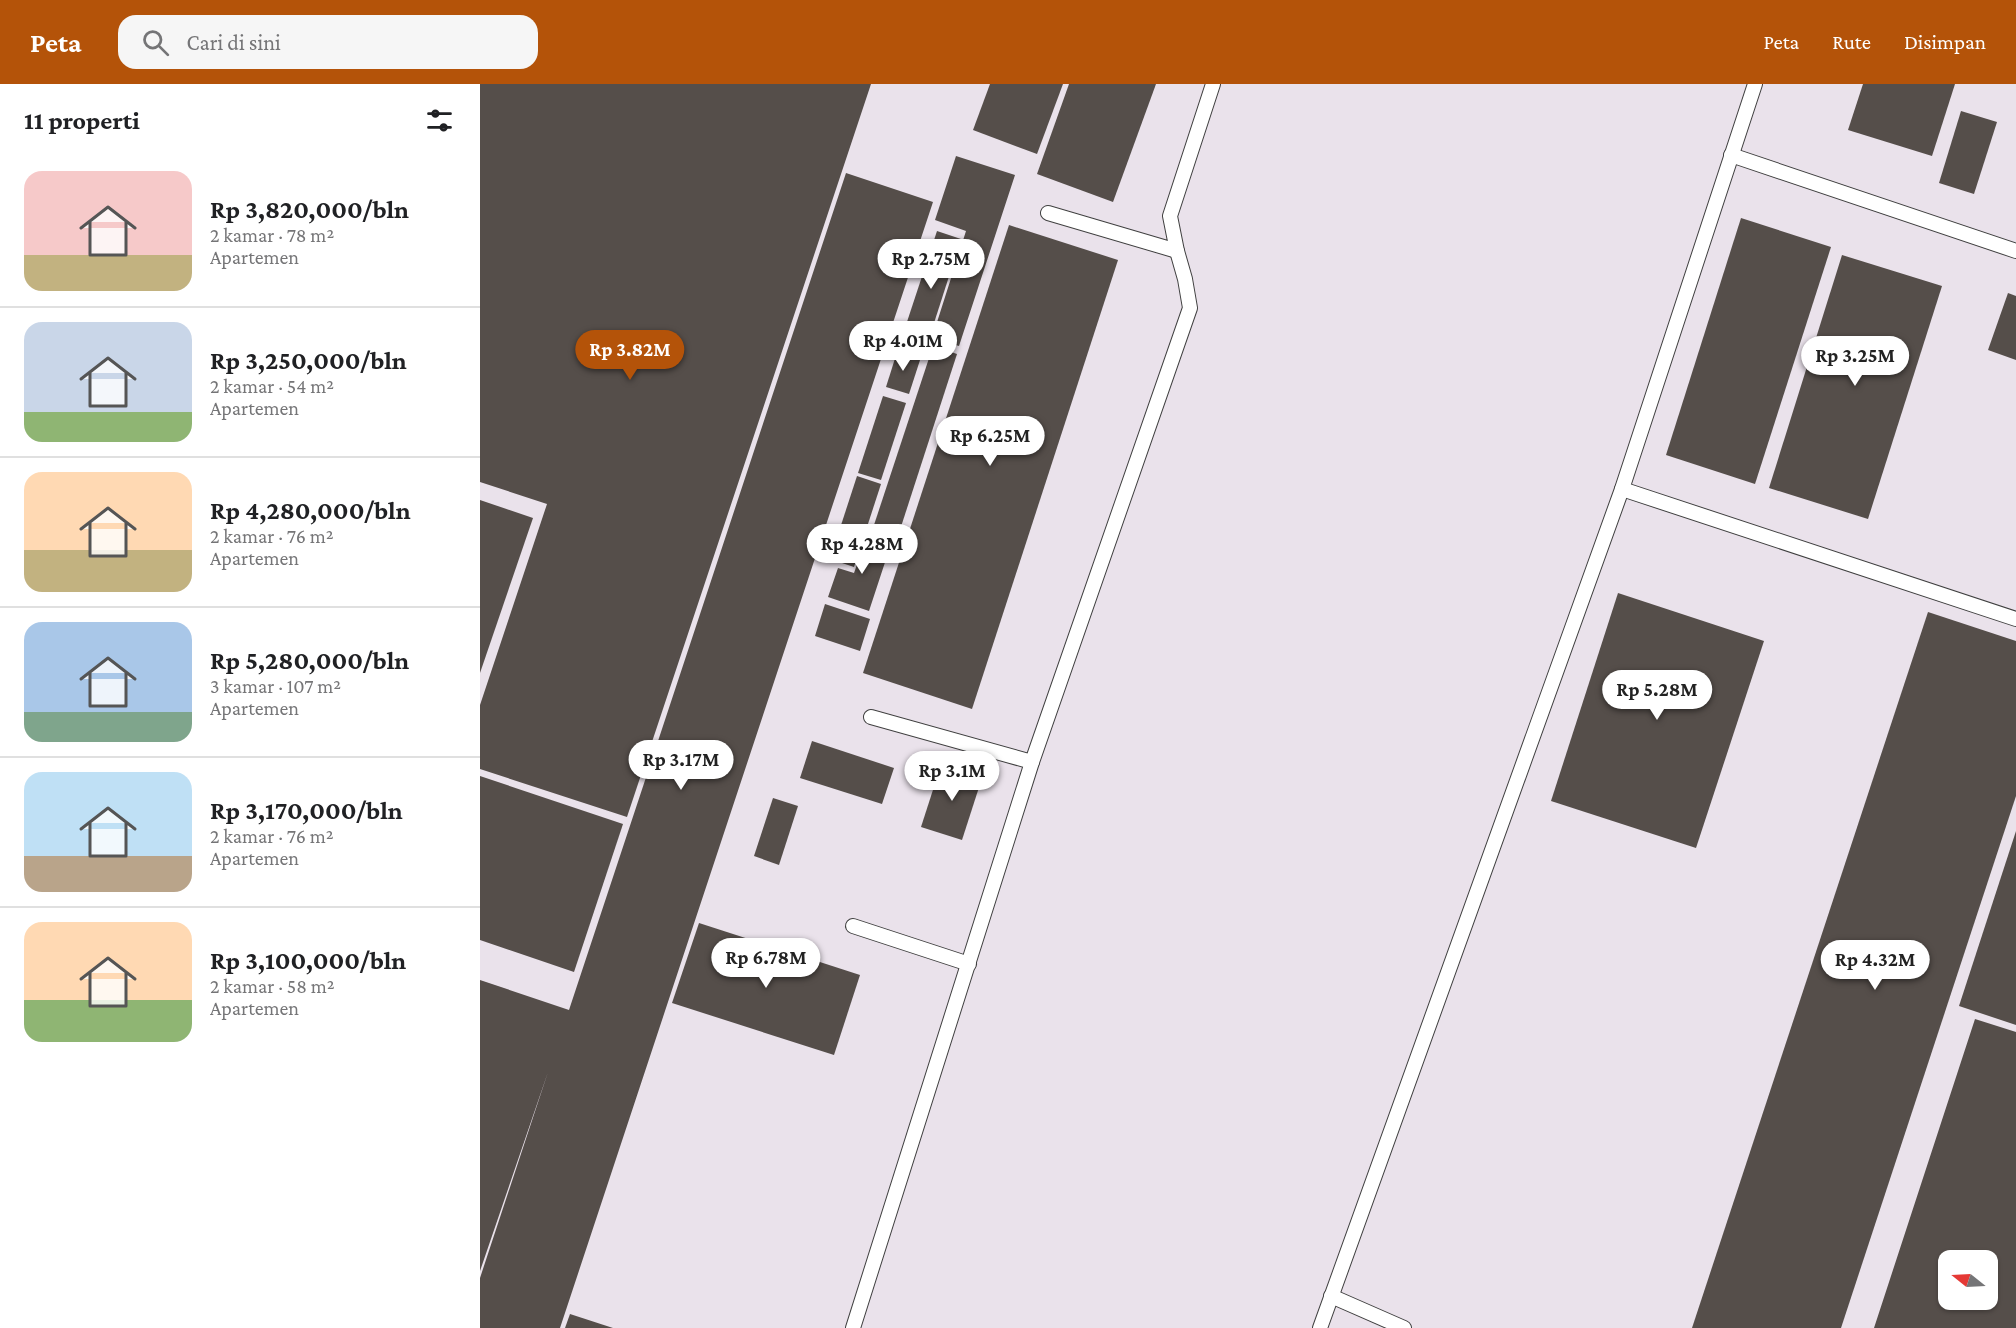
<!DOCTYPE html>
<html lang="id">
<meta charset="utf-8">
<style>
body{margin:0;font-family:"Crimson Pro",serif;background:#f6f6f6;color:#202124;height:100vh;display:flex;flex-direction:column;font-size:22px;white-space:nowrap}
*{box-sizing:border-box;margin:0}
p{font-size:20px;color:#757577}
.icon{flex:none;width:33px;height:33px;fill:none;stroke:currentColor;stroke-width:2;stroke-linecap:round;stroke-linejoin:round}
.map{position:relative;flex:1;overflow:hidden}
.details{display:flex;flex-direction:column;background:#fff;width:480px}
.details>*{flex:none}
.needle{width:39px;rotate:288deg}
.controls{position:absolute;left:1458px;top:1166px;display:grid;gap:12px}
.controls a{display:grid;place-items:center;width:60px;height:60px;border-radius:12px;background:#fff;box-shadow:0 2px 4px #0004;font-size:30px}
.price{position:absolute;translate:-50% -51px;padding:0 14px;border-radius:21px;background:#fff;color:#222;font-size:20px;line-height:39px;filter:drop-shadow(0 2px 3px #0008)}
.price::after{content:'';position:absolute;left:50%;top:36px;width:18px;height:14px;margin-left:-9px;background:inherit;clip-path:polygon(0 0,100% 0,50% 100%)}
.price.selected{background:#b45309;color:#fff}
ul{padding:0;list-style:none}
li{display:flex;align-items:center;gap:18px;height:150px;padding:0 24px}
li+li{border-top:2px solid #e0e0e0}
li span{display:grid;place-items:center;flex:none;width:168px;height:120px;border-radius:18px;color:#555}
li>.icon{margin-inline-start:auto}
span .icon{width:72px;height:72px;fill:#fffc;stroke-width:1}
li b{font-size:26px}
h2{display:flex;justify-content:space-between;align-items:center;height:72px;padding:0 24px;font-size:26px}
header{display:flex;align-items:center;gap:36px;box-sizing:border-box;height:84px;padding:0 30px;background:#b45309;color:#fff}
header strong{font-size:28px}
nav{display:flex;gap:33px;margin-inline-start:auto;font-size:21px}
.search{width:420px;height:54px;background:#f6f6f6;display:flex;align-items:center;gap:15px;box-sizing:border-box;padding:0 21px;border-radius:18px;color:#757577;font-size:22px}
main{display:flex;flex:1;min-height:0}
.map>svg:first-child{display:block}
</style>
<header>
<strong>Peta</strong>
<div class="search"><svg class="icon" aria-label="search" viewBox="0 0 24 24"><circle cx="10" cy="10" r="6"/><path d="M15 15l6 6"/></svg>Cari di sini</div>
<nav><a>Peta</a><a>Rute</a><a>Disimpan</a></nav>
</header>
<main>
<section class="details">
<h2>11 properti<svg class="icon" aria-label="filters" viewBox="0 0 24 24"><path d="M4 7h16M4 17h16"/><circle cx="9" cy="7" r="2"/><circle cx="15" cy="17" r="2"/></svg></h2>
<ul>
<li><span style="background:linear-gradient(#f6c9c9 70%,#c2b280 0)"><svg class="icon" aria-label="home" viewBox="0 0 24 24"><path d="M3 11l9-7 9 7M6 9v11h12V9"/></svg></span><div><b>Rp 3,820,000/bln</b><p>2 kamar · 78 m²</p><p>Apartemen</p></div></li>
<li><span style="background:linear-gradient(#c9d6e8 75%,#8fb573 0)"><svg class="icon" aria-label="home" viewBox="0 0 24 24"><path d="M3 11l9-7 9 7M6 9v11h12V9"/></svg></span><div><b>Rp 3,250,000/bln</b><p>2 kamar · 54 m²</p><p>Apartemen</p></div></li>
<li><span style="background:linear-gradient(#ffd9b3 65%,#c2b280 0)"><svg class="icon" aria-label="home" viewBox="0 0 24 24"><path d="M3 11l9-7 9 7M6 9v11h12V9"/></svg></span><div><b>Rp 4,280,000/bln</b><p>2 kamar · 76 m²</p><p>Apartemen</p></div></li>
<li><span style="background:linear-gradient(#a9c7e8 75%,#7fa58c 0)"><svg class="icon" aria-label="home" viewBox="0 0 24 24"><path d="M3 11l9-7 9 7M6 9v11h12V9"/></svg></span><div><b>Rp 5,280,000/bln</b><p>3 kamar · 107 m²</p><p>Apartemen</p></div></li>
<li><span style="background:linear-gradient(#bfe0f5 70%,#b9a48a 0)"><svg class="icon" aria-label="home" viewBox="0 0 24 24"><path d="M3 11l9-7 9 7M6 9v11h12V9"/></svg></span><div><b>Rp 3,170,000/bln</b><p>2 kamar · 76 m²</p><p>Apartemen</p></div></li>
<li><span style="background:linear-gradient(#ffd9b3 65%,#8fb573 0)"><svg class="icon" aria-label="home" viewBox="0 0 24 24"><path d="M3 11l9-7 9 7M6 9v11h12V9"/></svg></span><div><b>Rp 3,100,000/bln</b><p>2 kamar · 58 m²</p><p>Apartemen</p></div></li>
</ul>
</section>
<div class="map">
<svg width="1536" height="1244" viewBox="0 0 1536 1244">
<rect width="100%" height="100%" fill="#fefaee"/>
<path fill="#eae2eb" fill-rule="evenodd" d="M0 0H1536V1244H0ZM1468 1176H1508V1215H1468Z"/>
<g fill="#554e4a" fill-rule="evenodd">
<polygon points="0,0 391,0 147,733 0,685 0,621 67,420 0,398"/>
<polygon points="510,0 583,0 557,70 493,46"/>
<polygon points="589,0 676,0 633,118 557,90"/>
<polygon points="1383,0 1475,0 1452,72 1368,46"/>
<polygon points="1481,27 1517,38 1494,110 1459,99"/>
<polygon points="476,72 535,91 479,262 452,254 486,147 455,136"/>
<polygon points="366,89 453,118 80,1244 0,1244 0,1194 68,988 0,1187 0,896 89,926"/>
<polygon points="1261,134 1351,163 1275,400 1186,371"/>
<polygon points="529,141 638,176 492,625 383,589"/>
<polygon points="457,147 481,155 446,264 421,256"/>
<polygon points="1362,171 1462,202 1388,435 1289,404"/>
<polygon points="1528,209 1536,212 1536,276 1508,266"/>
<polygon points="453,262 477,270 418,452 393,444"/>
<polygon points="418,265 441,273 429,310 406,303"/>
<polygon points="403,312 426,319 401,396 378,389"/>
<polygon points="377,392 401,400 374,483 350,475"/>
<polygon points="0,416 53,434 0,589"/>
<polygon points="388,449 412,457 389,527 348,513 358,484 374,489"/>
<polygon points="1138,509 1284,557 1216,764 1071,717"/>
<polygon points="345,520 390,535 380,567 335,552"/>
<polygon points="1448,528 1536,557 1536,712 1361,1244 1212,1244"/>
<polygon points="332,657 414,684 402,720 320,694"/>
<polygon points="461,681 502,694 482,756 441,743"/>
<polygon points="0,692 143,740 94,888 0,856"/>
<polygon points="293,714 318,722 299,781 274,772"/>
<polygon points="1536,747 1536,941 1479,922"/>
<polygon points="219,839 380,891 354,971 192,919"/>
<path d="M1495 935 1536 948V1244H1394ZM1468 1176H1508V1215H1468Z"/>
<polygon points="90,1230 133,1244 85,1244"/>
</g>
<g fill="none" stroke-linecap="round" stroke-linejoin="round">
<defs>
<g id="lane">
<polyline points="1251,71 1536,167"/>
<polyline points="568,129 697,167 690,132 733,0"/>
<polyline points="1142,405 1536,535"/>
<polyline points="391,633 552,678"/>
<polyline points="373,842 489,880"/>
<polyline points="851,1212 924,1244"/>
<polyline points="373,1244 552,678 710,224 705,195 697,167"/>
<polyline points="840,1244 1142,405 1275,0"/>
</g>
</defs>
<use href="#lane" stroke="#404040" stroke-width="16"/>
<use href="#lane" stroke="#fff" stroke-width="14"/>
</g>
</svg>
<div class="controls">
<a><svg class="needle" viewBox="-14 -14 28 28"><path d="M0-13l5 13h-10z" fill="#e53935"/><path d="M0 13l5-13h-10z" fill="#757577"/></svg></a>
</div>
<b class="price" style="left:451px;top:206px">Rp 2.75M</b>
<b class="price" style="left:423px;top:288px">Rp 4.01M</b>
<b class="price selected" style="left:150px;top:297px">Rp 3.82M</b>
<b class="price" style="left:1375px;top:303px">Rp 3.25M</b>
<b class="price" style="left:510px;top:383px">Rp 6.25M</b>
<b class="price" style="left:382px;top:491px">Rp 4.28M</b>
<b class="price" style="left:1177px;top:637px">Rp 5.28M</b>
<b class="price" style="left:201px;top:707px">Rp 3.17M</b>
<b class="price" style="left:472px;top:718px">Rp 3.1M</b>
<b class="price" style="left:286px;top:905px">Rp 6.78M</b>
<b class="price" style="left:1395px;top:907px">Rp 4.32M</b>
</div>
</main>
